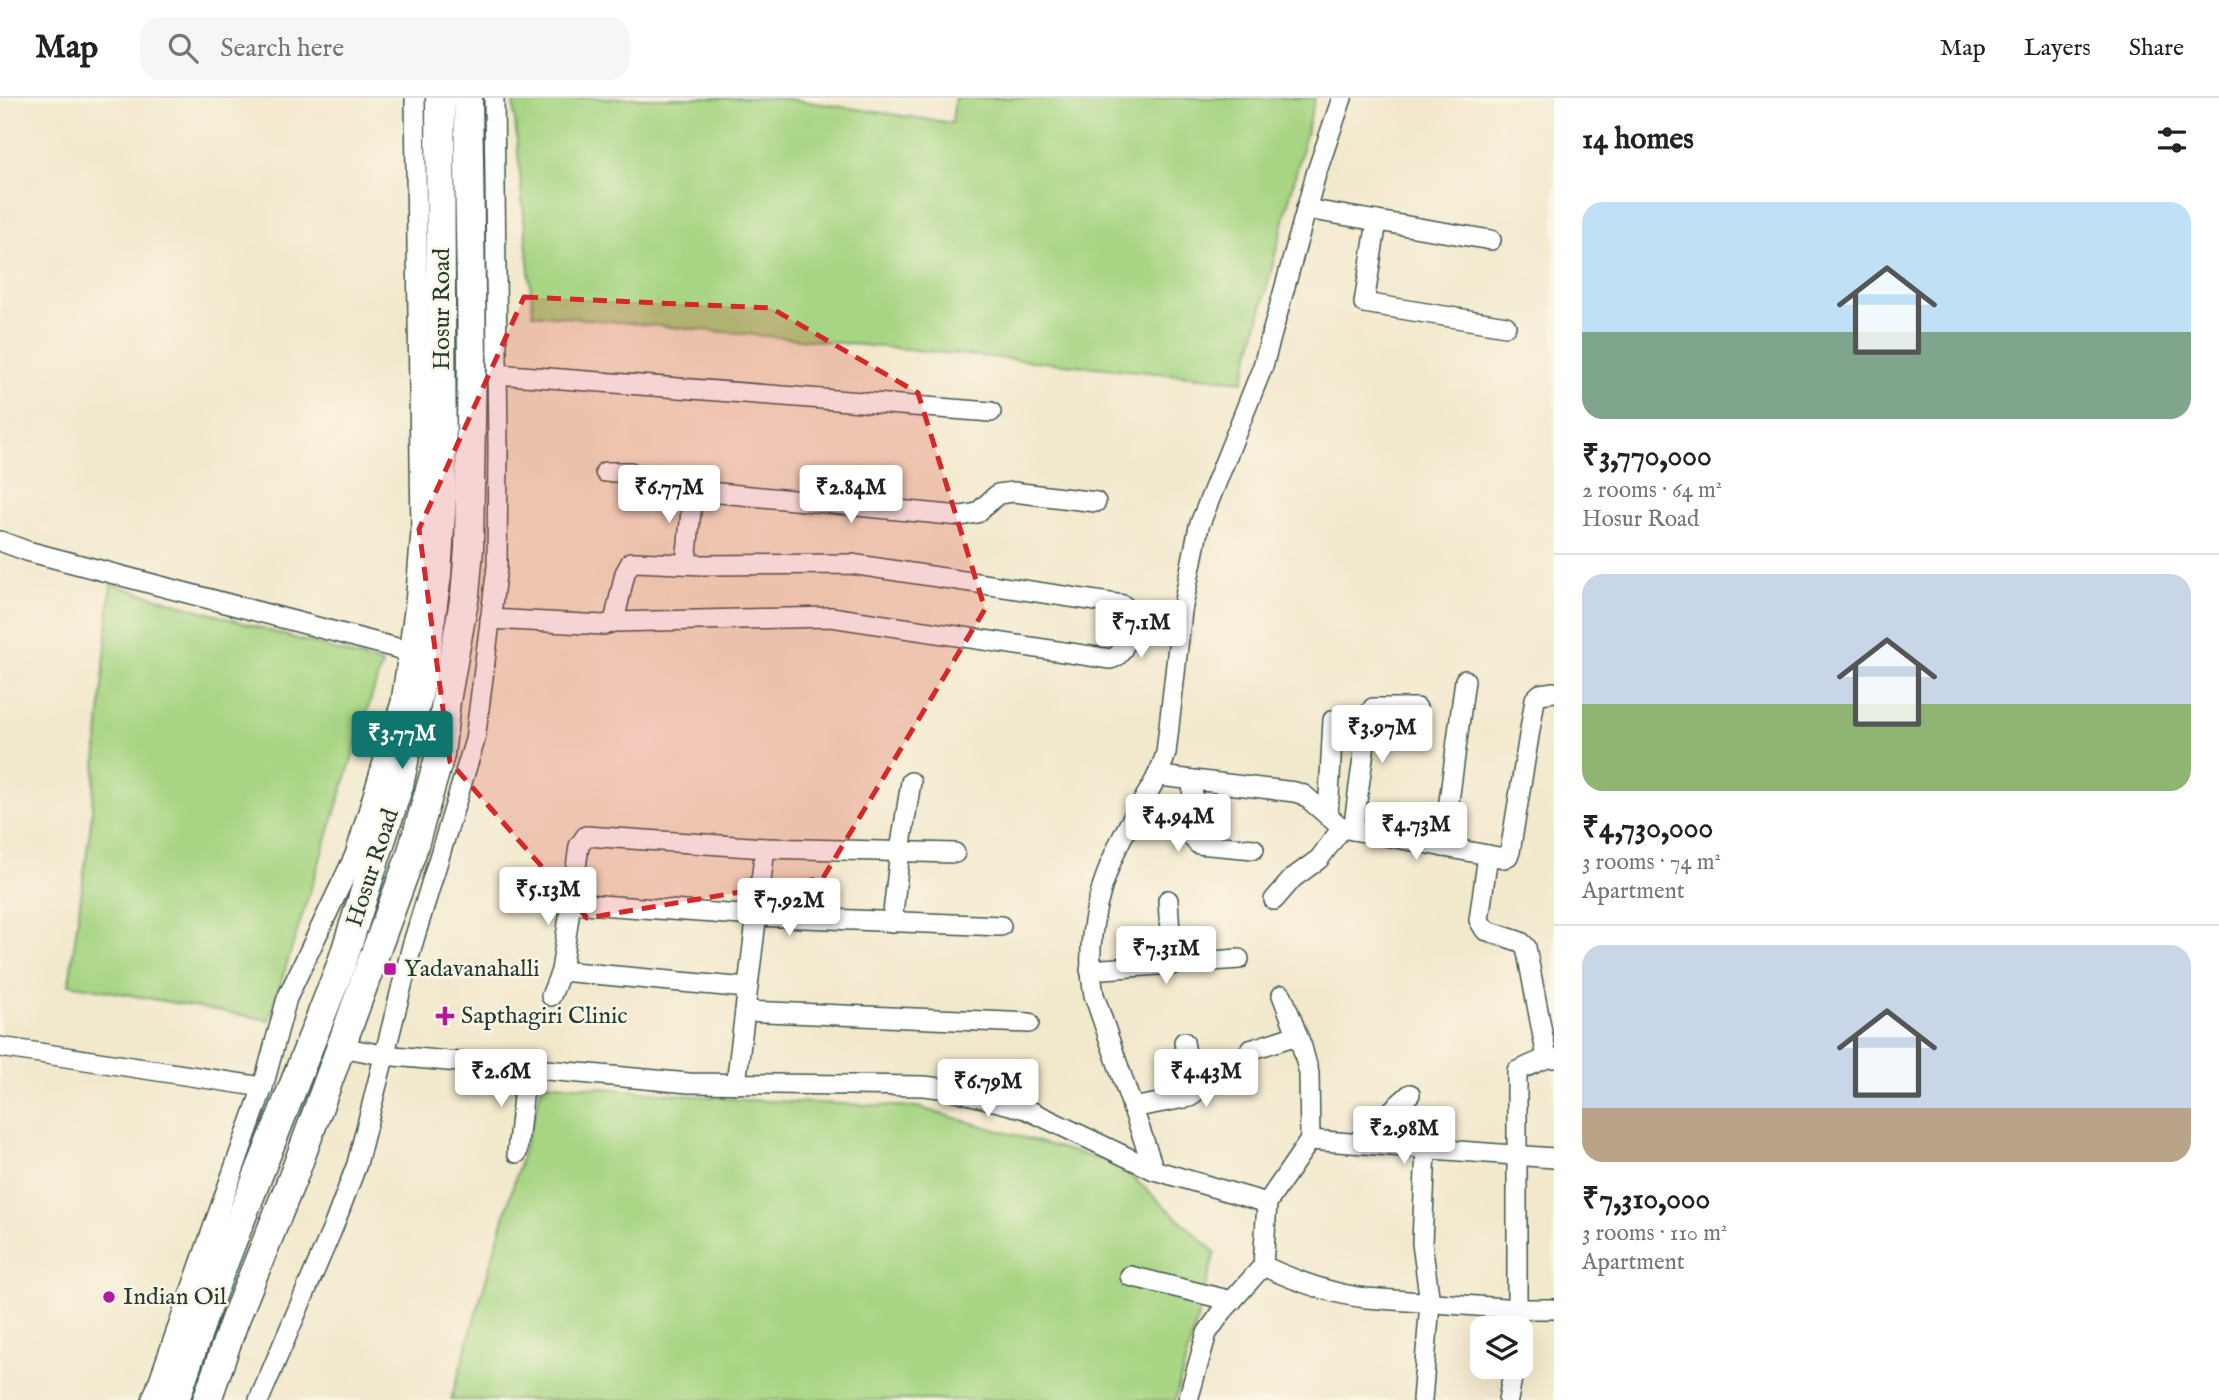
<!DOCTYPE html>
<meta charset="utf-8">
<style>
body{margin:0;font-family:"IM FELL English",serif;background:#f6f6f6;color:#222;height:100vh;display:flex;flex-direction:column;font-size:26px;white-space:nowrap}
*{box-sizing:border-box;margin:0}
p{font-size:23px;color:#767676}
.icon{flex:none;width:38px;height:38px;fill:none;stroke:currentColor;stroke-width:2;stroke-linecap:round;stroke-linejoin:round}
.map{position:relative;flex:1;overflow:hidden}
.sheet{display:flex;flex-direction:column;background:#fff;width:665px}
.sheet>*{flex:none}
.buttons{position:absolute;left:1470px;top:1218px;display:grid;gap:14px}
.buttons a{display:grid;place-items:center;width:63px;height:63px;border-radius:14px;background:#fff;box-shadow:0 7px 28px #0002;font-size:35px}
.price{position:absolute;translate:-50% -60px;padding:0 16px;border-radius:7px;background:#fff;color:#222;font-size:23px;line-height:46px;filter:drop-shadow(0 2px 4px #0008)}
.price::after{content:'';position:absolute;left:50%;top:42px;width:21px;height:16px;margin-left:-10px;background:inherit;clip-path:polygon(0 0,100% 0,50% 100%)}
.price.selected{background:#0f766e;color:#fff}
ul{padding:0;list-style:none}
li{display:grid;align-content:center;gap:14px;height:371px;padding:0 28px}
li+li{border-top:2px solid #e0e0e0}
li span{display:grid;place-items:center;height:217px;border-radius:21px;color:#555}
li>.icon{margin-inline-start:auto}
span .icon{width:126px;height:126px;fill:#fffc;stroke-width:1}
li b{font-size:30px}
h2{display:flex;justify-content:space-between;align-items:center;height:84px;padding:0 28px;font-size:30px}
header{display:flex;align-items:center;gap:42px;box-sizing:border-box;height:98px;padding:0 35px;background:#fff;border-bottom:2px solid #e0e0e0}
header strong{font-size:33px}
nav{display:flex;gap:38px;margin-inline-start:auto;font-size:24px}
.search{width:490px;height:63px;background:#f6f6f6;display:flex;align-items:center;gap:18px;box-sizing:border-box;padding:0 24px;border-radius:21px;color:#767676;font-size:26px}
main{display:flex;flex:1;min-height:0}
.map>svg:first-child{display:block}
</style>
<header>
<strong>Map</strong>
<div class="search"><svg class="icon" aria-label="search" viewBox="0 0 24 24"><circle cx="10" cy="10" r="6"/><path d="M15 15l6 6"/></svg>Search here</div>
<nav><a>Map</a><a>Layers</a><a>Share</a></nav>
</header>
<main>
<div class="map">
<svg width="1554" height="1302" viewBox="0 0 1554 1302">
<rect width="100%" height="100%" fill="#fcf5e5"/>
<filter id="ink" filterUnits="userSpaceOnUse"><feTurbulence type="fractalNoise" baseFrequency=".0143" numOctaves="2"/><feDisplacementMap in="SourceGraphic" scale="14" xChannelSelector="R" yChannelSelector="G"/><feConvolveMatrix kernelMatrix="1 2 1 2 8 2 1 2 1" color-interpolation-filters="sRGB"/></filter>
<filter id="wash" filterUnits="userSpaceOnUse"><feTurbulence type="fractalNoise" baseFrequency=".00686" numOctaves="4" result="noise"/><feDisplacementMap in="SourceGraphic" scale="28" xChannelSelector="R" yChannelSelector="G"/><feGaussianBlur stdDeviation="1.57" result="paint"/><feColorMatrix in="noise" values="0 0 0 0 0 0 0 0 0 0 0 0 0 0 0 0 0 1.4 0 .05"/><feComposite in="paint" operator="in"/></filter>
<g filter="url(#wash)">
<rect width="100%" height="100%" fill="#f2e8cc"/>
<g fill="#a7d583" stroke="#63895c" stroke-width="2">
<polygon points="513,0 781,0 952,25 955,0 1315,0 1243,283 533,216"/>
<polygon points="111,486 382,566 269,922 69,886 91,725"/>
<polygon points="543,985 744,1002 917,1009 1119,1067 1215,1154 1175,1302 451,1302"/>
</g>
</g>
<g filter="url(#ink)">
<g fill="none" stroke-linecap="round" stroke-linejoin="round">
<defs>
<g id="minor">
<polyline points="1306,111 1491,142"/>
<polyline points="1377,123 1364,205 1506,228"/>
<polyline points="497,276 991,314"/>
<polyline points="605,374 631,374 646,388 961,418 977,415 998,396 1013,394 1096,404"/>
<polyline points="0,443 27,453 408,553"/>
<polyline points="686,466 693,391"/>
<path d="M490 521 604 527 614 524 831 519 1110 561C1129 557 1126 529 1129 513L1123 507 851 466 702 467 636 464H631L625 475 614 524"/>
<polyline points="1160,678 1295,694 1304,697 1342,730 1504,760 1508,758 1510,754 1535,601 1540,596 1554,594"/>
<polyline points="1193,682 1191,738 1198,746 1254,751"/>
<polyline points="1328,718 1333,622"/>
<polyline points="1353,732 1369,617 1373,610 1417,610"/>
<polyline points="1443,749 1465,582"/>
<polyline points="765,750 955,755"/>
<polyline points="1488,757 1479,822 1485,832 1521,844 1526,849 1547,960 1554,960"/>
<polyline points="1168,802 1172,867"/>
<polyline points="1274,802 1293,780 1319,761 1342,730"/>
<polyline points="571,805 579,748 586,738 765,750 736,986"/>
<polyline points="892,824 900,753 911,684"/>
<polyline points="1090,872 1239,861"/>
<polyline points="561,873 747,890"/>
<polyline points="1282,897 1302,949 1309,975 1310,1042"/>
<polyline points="551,898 561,873 571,805 756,818 1001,828"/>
<polyline points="745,913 1029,925"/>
<polyline points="0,949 263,989"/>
<path d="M341 949 383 957 689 985 924 988 948 991 1026 1011 1154 1072 1267 1105 1263 1168C1296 1183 1330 1196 1366 1200L1518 1211H1554"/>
<polyline points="1250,952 1297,937"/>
<polyline points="1132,1010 1190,999 1193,996 1184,944"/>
<polyline points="1357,1044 1410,996"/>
<polyline points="517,1055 526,971"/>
<path d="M1154 1072 1094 897C1083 839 1101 777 1129 726 1143 701 1158 683 1166 655L1182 513 1199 428 1263 268 1316 76 1342 0"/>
<polyline points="1267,1105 1310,1042 1554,1060"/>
<polyline points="1130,1178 1232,1203"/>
<polyline points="1517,1230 1517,973 1547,960"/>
<polyline points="152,1302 263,989 287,900 355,757 401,604 415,506 421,434 415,0"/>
<polyline points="259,1302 332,1132 357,1066 412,848 475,642 497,469 498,348 494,0"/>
<polyline points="1188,1302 1207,1235 1222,1214 1263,1168"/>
<polyline points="1422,1302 1430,1205 1422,1145 1426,1049"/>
<polyline points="1508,1302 1514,1269"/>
</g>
<g id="highway">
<polyline points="175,1302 209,1202 341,867 399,687 425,564 437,477 442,398 440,0"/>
<polyline points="207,1302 234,1224 295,1074 411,757 440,657 446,603 465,497 469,451 472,258 468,0"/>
</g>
</defs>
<use href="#minor" stroke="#3f574b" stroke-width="22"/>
<use href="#highway" stroke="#3f574b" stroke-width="31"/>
<use href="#minor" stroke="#fff" stroke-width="19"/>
<use href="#highway" stroke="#fff" stroke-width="28"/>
</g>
</g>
<path fill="#d62828" fill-opacity="0.2" stroke="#d62828" stroke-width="5" stroke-dasharray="14 9" stroke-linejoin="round" d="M524 199 771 210 918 295 985 511 823 780 587 820 450 664 419 431Z"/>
<g fill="#b5179e" stroke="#fcf5e5" stroke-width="2.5">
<rect x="383" y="864" width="14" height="14" rx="3.5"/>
<path d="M441.5 907.5h7v7h7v7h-7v7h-7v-7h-7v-7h7z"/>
<circle cx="109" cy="1199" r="7"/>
</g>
<g text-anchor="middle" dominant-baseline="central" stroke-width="5" stroke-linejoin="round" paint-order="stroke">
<g font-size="24" fill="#1f3d34" stroke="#fcf5e5">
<text transform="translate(442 211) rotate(-90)">Hosur Road</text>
<text transform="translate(373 770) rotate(-72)">Hosur Road</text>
</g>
<g font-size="24" fill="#1f3d34" stroke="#fcf5e5" text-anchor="start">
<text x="404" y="871">Yadavanahalli</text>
<text x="461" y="918">Sapthagiri Clinic</text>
<text x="123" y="1199">Indian Oil</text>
</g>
</g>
</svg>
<div class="buttons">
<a><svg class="icon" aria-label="layers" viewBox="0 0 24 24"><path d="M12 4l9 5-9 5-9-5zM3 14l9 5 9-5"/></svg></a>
</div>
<b class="price" style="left:669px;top:427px">₹6.77M</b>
<b class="price" style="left:851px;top:427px">₹2.84M</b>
<b class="price" style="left:1141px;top:562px">₹7.1M</b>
<b class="price" style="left:1382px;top:667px">₹3.97M</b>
<b class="price selected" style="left:402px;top:673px">₹3.77M</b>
<b class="price" style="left:1178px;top:756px">₹4.94M</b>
<b class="price" style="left:1416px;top:764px">₹4.73M</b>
<b class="price" style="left:548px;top:829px">₹5.13M</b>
<b class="price" style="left:789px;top:840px">₹7.92M</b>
<b class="price" style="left:1166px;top:888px">₹7.31M</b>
<b class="price" style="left:501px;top:1011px">₹2.6M</b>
<b class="price" style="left:1206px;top:1011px">₹4.43M</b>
<b class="price" style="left:988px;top:1021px">₹6.79M</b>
<b class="price" style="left:1404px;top:1068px">₹2.98M</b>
</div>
<section class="sheet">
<h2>14 homes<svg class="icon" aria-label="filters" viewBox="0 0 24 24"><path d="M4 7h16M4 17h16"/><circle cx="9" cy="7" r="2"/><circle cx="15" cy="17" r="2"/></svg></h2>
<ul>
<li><span style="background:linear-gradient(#bfe0f5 60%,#7fa58c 0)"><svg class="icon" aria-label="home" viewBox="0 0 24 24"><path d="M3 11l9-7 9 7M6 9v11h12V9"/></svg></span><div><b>₹3,770,000</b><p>2 rooms · 64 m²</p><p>Hosur Road</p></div></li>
<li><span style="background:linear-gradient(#c9d6e8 60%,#8fb573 0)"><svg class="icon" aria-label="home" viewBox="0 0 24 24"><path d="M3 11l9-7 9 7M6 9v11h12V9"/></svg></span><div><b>₹4,730,000</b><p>3 rooms · 74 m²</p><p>Apartment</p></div></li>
<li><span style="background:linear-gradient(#c9d6e8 75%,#b9a48a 0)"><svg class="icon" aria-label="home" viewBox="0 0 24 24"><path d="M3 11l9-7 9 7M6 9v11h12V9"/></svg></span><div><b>₹7,310,000</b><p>3 rooms · 110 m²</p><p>Apartment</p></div></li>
</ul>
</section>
</main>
